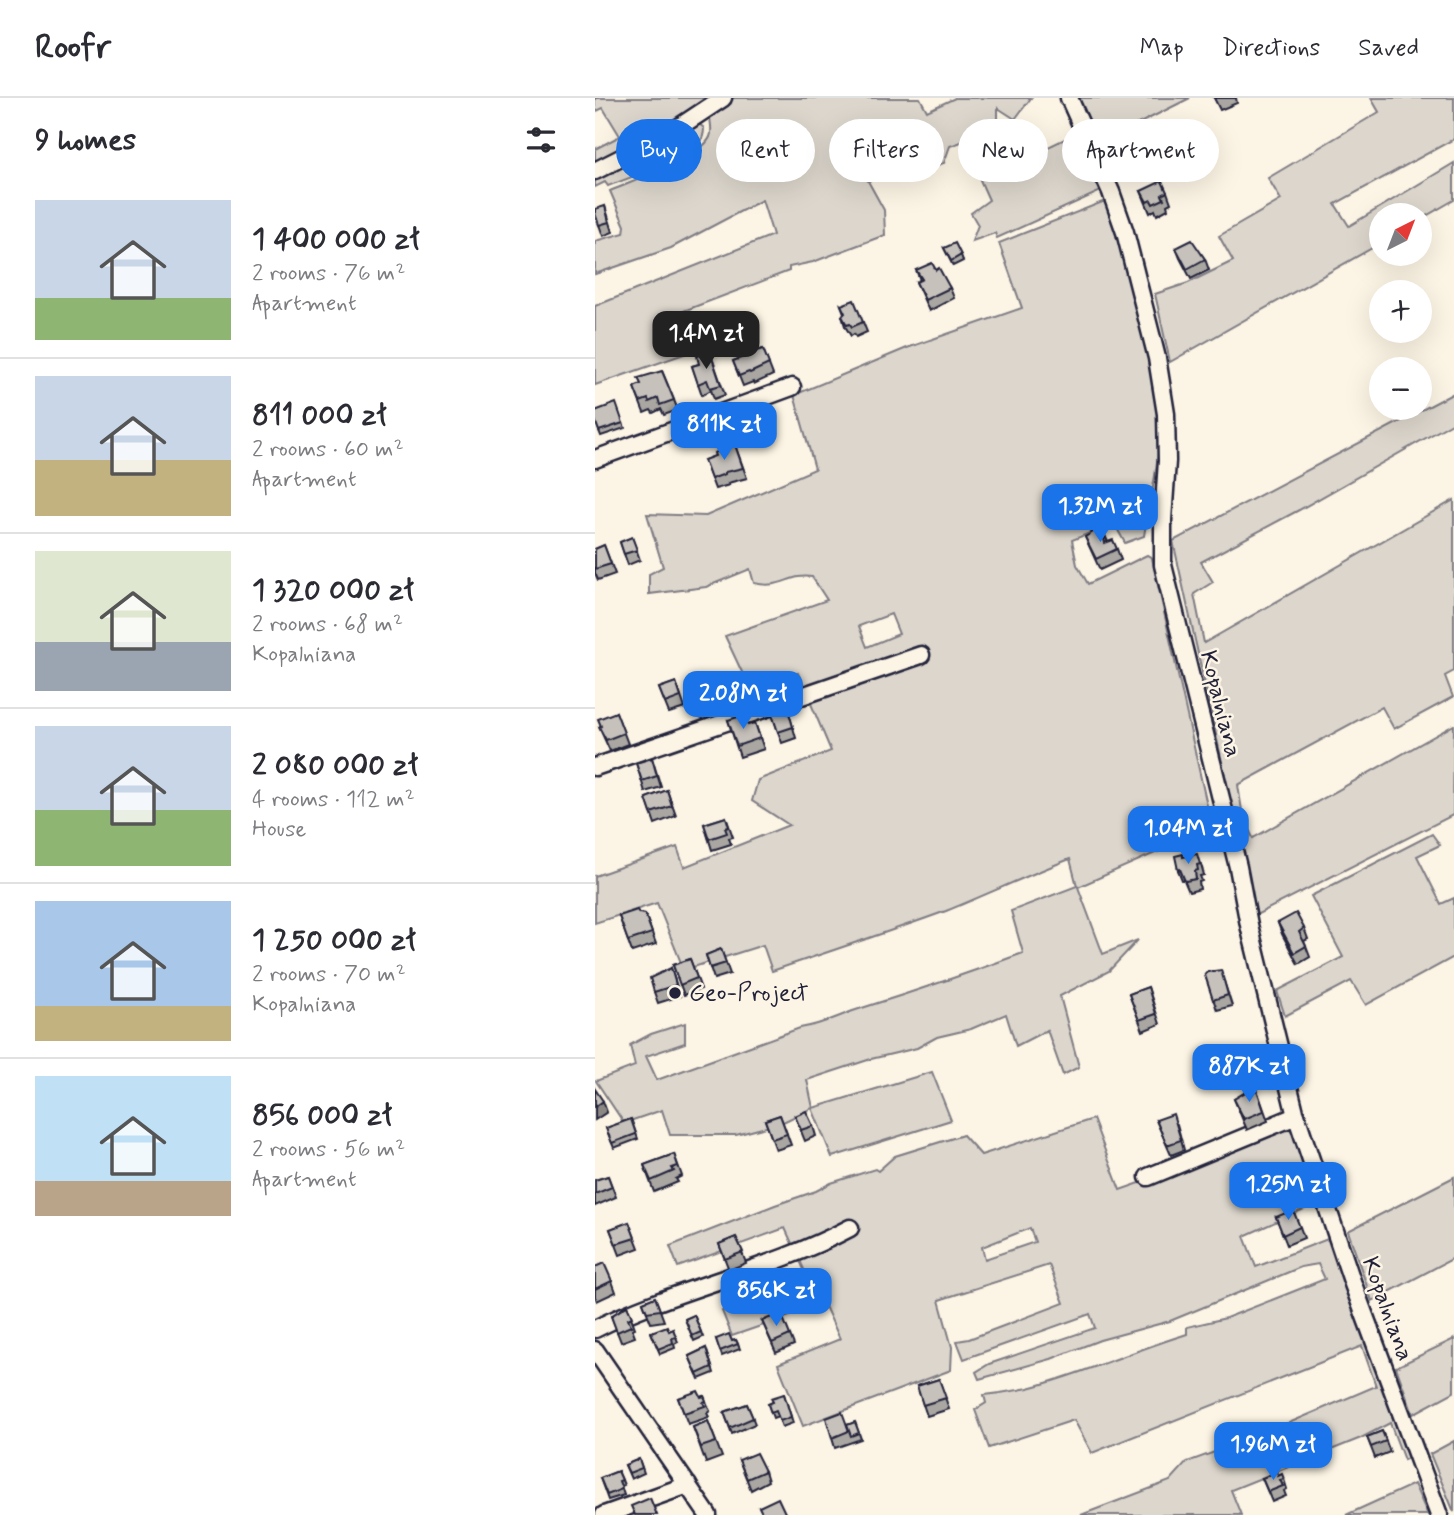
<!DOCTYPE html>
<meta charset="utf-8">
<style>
body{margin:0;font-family:Mynerve,sans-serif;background:#f2f2f3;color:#2b2b33;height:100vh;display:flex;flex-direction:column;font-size:26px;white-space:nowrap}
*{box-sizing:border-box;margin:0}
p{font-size:23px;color:#7c7c81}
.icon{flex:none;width:38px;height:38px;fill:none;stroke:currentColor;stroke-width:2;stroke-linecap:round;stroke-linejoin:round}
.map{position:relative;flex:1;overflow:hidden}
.panel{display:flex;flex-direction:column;background:#fff;width:595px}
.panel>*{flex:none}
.banner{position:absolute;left:21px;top:21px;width:665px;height:63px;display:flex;gap:14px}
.needle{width:46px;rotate:42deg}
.controls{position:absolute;left:774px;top:105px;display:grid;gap:14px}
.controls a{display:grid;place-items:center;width:63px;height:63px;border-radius:50%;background:#fff;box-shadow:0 7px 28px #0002;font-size:35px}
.price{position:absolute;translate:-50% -60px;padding:0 16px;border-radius:14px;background:#1a73e8;color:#fff;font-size:23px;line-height:46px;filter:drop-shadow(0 2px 4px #0008)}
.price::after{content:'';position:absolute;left:50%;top:42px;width:21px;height:16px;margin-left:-10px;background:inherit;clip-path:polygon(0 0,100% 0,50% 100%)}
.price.selected{background:#222;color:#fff}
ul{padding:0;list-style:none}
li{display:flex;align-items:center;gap:21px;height:175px;padding:0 35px}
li+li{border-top:2px solid #e1e1e2}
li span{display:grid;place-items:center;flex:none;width:196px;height:140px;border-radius:0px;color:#555}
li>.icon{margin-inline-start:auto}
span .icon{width:84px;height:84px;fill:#fffc;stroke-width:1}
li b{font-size:30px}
h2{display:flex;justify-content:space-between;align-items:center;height:84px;padding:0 35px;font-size:30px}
.chip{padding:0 24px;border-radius:32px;background:#fff;box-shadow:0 7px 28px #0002;font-size:24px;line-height:63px}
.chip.selected{background:#1a73e8;color:#fff}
header{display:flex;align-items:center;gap:42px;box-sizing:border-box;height:98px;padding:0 35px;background:#fff;border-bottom:2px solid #e1e1e2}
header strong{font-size:33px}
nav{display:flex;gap:38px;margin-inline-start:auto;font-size:24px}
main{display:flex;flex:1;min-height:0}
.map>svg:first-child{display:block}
</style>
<header>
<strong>Roofr</strong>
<nav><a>Map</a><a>Directions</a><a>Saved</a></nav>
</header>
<main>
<section class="panel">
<h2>9 homes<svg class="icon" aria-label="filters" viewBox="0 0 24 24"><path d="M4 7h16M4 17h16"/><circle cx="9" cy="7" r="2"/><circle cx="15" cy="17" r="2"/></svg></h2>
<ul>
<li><span style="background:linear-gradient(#c9d6e8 70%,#8fb573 0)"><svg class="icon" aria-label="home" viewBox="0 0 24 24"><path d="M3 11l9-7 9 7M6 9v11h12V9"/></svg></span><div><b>1 400 000 zł</b><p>2 rooms · 76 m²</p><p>Apartment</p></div></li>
<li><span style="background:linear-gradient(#c9d6e8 60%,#c2b280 0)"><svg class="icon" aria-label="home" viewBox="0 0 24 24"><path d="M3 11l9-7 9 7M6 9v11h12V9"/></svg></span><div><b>811 000 zł</b><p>2 rooms · 60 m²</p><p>Apartment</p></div></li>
<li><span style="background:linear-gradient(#dfe7d0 65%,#9aa5b1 0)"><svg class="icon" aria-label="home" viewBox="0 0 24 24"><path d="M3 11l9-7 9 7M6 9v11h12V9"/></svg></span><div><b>1 320 000 zł</b><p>2 rooms · 68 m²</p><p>Kopalniana</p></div></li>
<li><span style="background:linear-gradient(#c9d6e8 60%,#8fb573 0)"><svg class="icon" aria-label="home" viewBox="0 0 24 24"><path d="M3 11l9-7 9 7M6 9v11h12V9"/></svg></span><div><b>2 080 000 zł</b><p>4 rooms · 112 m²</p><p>House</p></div></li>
<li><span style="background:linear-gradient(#a9c7e8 75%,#c2b280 0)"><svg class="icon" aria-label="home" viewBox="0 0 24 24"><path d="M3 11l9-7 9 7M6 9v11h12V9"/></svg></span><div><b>1 250 000 zł</b><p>2 rooms · 70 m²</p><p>Kopalniana</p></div></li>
<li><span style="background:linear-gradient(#bfe0f5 75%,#b9a48a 0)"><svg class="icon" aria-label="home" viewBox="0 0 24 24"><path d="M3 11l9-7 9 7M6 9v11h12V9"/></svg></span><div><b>856 000 zł</b><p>2 rooms · 56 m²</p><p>Apartment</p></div></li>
</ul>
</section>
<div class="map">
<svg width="859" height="1417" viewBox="0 0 859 1417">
<rect width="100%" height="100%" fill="#fcf5e5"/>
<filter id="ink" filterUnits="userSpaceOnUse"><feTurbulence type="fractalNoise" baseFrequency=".0143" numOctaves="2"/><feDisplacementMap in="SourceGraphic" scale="14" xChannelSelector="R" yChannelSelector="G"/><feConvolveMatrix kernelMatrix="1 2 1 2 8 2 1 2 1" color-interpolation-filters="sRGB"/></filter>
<g filter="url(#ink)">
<g fill="#dcd6cc" stroke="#7f7c84" stroke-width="2" fill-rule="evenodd">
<polygon points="0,0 118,0 75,27 0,67 0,51 25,38 8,10 0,14"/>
<path d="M138 0H325L332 13 360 0H436L420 21 403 10V24L389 36 355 48 349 65 332 70H308L273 83 289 112 290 137 218 164 194 169V173L86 214 71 222 65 240 94 246 101 252 0 287V208L178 137 167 102 76 150 0 176V143L29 135 30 128 15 93C36 84 106 60 115 39 118 32 115 25 115 18Z"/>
<polygon points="483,0 595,0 507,44 503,44"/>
<polygon points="776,0 859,0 859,41 740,106 754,128 859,65 859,102 824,122 824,117 786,117 786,145 575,264 560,196 593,185 638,163 624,138 686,102 673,80 784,14"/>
<path d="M103 25 109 30C109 35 108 41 104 45 89 61 34 80 13 88L10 84 0 89V81L78 41Z"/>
<polygon points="482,35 507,90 504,94 402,140 400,135 377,143 383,127 376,115 394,102 385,82"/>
<path d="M510 103C535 178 567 274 563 354 561 381 553 411 549 438L530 445 519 425 477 442 482 467 493 486 552 457 557 460 617 730 483 789 508 856 543 842 514 873 465 898 484 969 468 977 452 932 421 948 411 916 376 931 342 939 322 950 276 961 212 982 218 1010 337 974 356 1022 237 1059 217 1010 186 1025 141 1037H75L67 1012 29 1025 1 983 40 968 35 947 56 936 90 925V945L51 958 62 982 205 930C231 926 244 917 267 910 321 893 374 875 428 855L416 813 482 788 475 761C433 777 393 796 351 813 294 834 235 853 177 873L168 847 89 872 62 805 0 825V778L82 749 89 769 194 727 157 703 163 682 236 653 203 575 153 587 130 538 232 502 217 479C194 475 187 492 159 485L155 471 111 489 54 496V476L68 469 52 416 111 418 220 371 199 297 312 250 427 210 404 145ZM296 516 304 536 272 549 264 528Z"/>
<polygon points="859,295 859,324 704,412 606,464 618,484 599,496 609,545 859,402 859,573 850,578 858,599 799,631 787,609 643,687 648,719 658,740 859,627 858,717 661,817 578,443"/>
<polygon points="837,736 845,747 822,758 846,806 859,800 859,859 771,907 756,883 690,918 682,893 748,859 716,798"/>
<path d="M498 1021 525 1092 582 1072 695 1026 723 1105 649 1138 661 1169 735 1140 815 1357 813 1360 809 1362 795 1325 766 1340 636 1392 646 1417H486L575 1383 592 1364 661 1339 781 1288 767 1248 497 1355 479 1322 394 1350 380 1312 391 1305 389 1297C405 1295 422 1293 437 1289 490 1275 540 1252 592 1236V1229L631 1220 730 1181 723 1166 706 1169 575 1223 505 1242 456 1261 384 1281 381 1274 394 1266 500 1230 495 1216 369 1261 362 1243 374 1241 469 1205 454 1167 344 1202 357 1249 356 1272 208 1328 183 1266 245 1241 229 1206 137 1238 127 1213 212 1178 190 1130 83 1169 75 1148 180 1107 221 1093 236 1085 280 1071 283 1073 300 1058 368 1037 386 1057ZM435 1130 440 1144 390 1161 387 1149Z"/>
<polygon points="859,1079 859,1160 777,1203 753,1133"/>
<polygon points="859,1241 859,1294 818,1316 801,1269"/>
<polygon points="859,1343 859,1414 835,1356"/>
<polygon points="819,1386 833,1417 751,1417"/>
</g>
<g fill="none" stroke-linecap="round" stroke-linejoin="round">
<defs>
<g id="minor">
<polyline points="474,0 516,94 530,134 562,260 571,316 572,363 568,422 568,467 643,769 654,827 700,1014 758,1186 844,1417"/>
<polyline points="0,73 75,35 128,0"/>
<polyline points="0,361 197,289"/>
<polyline points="0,669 326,557"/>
<polyline points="553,1079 701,1018"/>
<path d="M0 1231C81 1190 174 1173 255 1130"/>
<polyline points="0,1252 113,1417"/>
<polyline points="9,1417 93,1387"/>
</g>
</defs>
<use href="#minor" stroke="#22223b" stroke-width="21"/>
<use href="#minor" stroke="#fcf5e5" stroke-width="16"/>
</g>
<g fill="#aaa6a1" stroke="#22223b" stroke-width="2">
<polygon points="619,0 641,0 642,5 625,12"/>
<polygon points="575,36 600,41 604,51 585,60"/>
<polygon points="545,45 581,54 584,64 559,77 549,55"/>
<polygon points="546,93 572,94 576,105 572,107 573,111 562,117 560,112 555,115"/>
<polygon points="10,108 18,134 8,138 0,115"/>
<polygon points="349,150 366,157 368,163 358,168"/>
<polygon points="581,150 610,161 614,172 596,181 585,160"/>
<polygon points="321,172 341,172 355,190 359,200 334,213 321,184 325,182"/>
<polygon points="246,207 268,224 272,234 261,239 259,236 256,238 250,228 247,218 249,215"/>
<polygon points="168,251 178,277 159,286 158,284 148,288 138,263"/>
<polygon points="115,254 130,297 119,301 116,292 107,297 97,268 104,266"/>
<polygon points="67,273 83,312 69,317 66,311 58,315 56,312 49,315 39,289 45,287"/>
<polygon points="0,322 28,325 30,330 6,338"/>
<polygon points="140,347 152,380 133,385 134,387 120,391 109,362 120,358"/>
<polygon points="507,431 513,444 522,451 526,462 505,472 490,439"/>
<polygon points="37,439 45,462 33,467 25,444"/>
<polygon points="9,447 20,476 3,482 0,475 0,451"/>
<polygon points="81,584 90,610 74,615 64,590"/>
<polygon points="191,604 201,640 187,645 175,610"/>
<polygon points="21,614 33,646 15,653 4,629"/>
<polygon points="133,622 153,627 160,625 169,651 145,659"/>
<polygon points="57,660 66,689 50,694 41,665"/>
<polygon points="72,692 81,718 60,726 51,700"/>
<polygon points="131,719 138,739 134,740 136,746 117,752 109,726"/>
<polygon points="589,759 606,766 609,777 605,778 607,783 604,784 605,791 594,794 589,782 587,782 583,772"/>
<polygon points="44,815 50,816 61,846 37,854 24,818"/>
<polygon points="683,825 709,830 713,841 709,843 715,859 703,866 687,836"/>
<polygon points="126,851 135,876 119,881 111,857"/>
<polygon points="95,861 106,891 89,897 78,867"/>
<polygon points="76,870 85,898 63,905 59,894"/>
<polygon points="610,877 629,883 637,908 622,912"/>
<polygon points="553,889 565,926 548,933 534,896"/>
<polygon points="662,992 673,1023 652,1032 639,1001"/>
<polygon points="185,1017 196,1047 181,1052 170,1022"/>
<polygon points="200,1018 218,1028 221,1038 210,1043"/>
<polygon points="36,1021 43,1041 19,1050 11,1030"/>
<polygon points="561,1022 582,1026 589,1052 576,1057"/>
<polygon points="79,1056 87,1078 81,1081 83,1084 59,1094 49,1067"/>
<polygon points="13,1078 21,1099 0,1108 0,1082"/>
<polygon points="681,1119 705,1129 709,1140 692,1147"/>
<polygon points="34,1124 44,1150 25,1157 15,1131"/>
<polygon points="141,1139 151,1165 134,1172 124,1146"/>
<polygon points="0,1169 17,1183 21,1194 2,1203 0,1198"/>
<polygon points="60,1199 69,1223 56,1225 48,1204"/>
<polygon points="32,1208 40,1230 37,1231 40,1239 26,1244 16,1218"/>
<polygon points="99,1217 108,1239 99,1243 90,1221"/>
<polygon points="167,1223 195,1237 199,1247 181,1255"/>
<polygon points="78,1231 83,1244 79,1246 80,1250 65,1256 56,1234 74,1233"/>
<polygon points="121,1241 137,1243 141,1242 145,1251 127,1258"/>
<polygon points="111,1250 119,1275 104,1281 94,1258"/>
<polygon points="344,1281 354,1311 332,1318 322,1288"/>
<polygon points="189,1296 198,1325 187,1329 183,1318 178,1320 173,1306 178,1304"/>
<polygon points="109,1298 115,1313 112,1315 114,1319 93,1326 83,1300 106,1299"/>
<polygon points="152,1306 160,1326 137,1336 129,1314"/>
<polygon points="113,1323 127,1359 111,1365 98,1329"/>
<polygon points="260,1324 266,1341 240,1350 237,1340 252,1327"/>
<polygon points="787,1333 795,1354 780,1360 772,1339"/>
<polygon points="44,1361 49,1375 36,1381 30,1367"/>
<polygon points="144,1362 170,1373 173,1383 156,1392"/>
<polygon points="23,1373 29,1387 26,1388 29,1397 13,1402 5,1380"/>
<polygon points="683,1378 689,1381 692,1391 689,1393 691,1398 677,1404 667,1380"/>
</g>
<polygon fill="#8b8783" stroke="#22223b" stroke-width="2" points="8,1003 12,1014 0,1022 0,1009"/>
<g fill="#c6c1bb" stroke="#22223b" stroke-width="2">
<polygon points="594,28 600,41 581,49 575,36"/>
<polygon points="570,32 581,54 556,66 545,45"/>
<polygon points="567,83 572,94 567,97 569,101 558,106 556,102 552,104 546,93"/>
<polygon points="10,108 14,124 4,127 0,115 0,111"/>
<polygon points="597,142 610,161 592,171 581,150"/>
<polygon points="360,145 366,157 356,163 349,150"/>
<polygon points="337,165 341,172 344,170 355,190 330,202 321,184 327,181 321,172"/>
<polygon points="259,202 268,224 257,229 255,226 252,227 247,218 250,215 246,207"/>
<polygon points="168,251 174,266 155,275 154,274 144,278 138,263 149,259 148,257"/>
<polygon points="115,254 126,287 115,290 112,282 103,286 97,268 104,266 102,258"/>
<polygon points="67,273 79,302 65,307 63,300 54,304 53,301 45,304 39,289 46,286 43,280"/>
<polygon points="21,305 28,325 4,333 0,322 0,313"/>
<polygon points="140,347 148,370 130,374 130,376 116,381 109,362 120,358 119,355"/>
<polygon points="503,431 507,431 511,440 509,441 510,445 518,442 522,451 501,461 490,439"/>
<polygon points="37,439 42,452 29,456 25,444"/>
<polygon points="9,447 16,466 0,471 0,451"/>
<polygon points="81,584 86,599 70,605 64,590"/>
<polygon points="191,604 198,629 183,634 175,610"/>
<polygon points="21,614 29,635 11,642 4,629 6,628 3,621"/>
<polygon points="149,617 153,627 160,625 165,640 142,648 133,622"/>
<polygon points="57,660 62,678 47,683 41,665"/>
<polygon points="72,692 77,708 56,715 51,700"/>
<polygon points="131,719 134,729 130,730 132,735 114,741 109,726"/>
<polygon points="588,756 588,759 602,756 605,766 602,767 603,772 600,773 601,781 590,783 585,771 583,772 580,758"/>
<polygon points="42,812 44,815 50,816 57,835 33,843 24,818"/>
<polygon points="701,815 709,830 704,834 711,848 699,855 683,825"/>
<polygon points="126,851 131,865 115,870 111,857"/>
<polygon points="95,861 102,880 85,887 78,867"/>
<polygon points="76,870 81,887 59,894 55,880"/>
<polygon points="626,872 633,897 618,902 610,877 612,874"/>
<polygon points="553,889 561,916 544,922 534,896"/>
<polygon points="0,991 8,1003 0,1009"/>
<polygon points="654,992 655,995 662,992 669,1013 649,1021 639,1001"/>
<polygon points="211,1013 218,1028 206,1032 200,1018"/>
<polygon points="578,1016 586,1042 572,1047 561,1022"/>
<polygon points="185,1017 192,1036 177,1041 170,1022"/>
<polygon points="36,1021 41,1036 17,1045 11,1030"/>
<polygon points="79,1056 83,1068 77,1070 79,1073 56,1083 49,1067"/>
<polygon points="13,1078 17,1089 0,1096 0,1082"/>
<polygon points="698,1112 705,1129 688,1137 681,1119"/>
<polygon points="34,1124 40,1140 21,1146 15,1131"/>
<polygon points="141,1139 148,1154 130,1161 124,1146"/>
<polygon points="9,1165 17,1183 0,1191 0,1169"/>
<polygon points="60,1199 65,1212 52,1214 48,1204"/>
<polygon points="32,1208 37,1219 33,1221 36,1228 22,1234 16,1218"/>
<polygon points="186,1215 195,1237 177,1245 167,1223"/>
<polygon points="99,1217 106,1234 97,1238 90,1221"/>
<polygon points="72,1228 74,1233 78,1231 81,1239 77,1240 78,1245 63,1251 56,1234"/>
<polygon points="134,1236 137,1243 141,1242 143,1246 125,1253 121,1241"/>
<polygon points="111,1250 117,1269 102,1276 94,1258"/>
<polygon points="344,1281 351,1300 328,1307 322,1288"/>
<polygon points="103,1293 106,1299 109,1298 111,1303 108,1304 110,1308 89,1315 83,1300"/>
<polygon points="189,1296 196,1319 185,1323 181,1313 176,1315 173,1306 178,1304 176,1300"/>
<polygon points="152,1306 158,1320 135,1330 129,1314"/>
<polygon points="247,1314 254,1333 237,1340 231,1320"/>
<polygon points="113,1323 121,1344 106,1349 98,1329"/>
<polygon points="260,1324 264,1335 256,1338 252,1327"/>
<polygon points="787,1333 791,1343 776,1349 772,1339"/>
<polygon points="161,1355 170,1373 152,1381 144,1362"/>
<polygon points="44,1361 47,1370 34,1375 30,1367"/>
<polygon points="23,1373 27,1382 24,1383 27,1391 12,1397 5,1380"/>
<polygon points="682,1374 683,1378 687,1376 689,1381 685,1382 688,1388 673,1394 667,1380"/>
<polygon points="55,1400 62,1417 40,1417 36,1408"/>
<polygon points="183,1400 191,1417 168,1417 164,1409"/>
</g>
</g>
<circle fill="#22223b" stroke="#fcf5e5" stroke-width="2.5" cx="80" cy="895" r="7"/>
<g text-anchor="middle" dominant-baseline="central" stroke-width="5" stroke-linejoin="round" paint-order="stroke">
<g font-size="24" fill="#22223b" stroke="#fcf5e5">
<text transform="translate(625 606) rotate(76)">Kopalniana</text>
<text transform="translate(792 1211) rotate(70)">Kopalniana</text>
</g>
<g font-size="24" fill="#22223b" stroke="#fcf5e5" text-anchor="start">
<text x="94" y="895">Geo-Project</text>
</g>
</g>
</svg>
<div class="controls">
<a><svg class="needle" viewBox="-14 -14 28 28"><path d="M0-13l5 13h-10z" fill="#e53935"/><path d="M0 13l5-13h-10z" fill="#7c7c81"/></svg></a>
<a>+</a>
<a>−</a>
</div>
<b class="price selected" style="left:111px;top:273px">1.4M zł</b>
<b class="price" style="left:129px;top:364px">811K zł</b>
<b class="price" style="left:505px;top:446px">1.32M zł</b>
<b class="price" style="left:148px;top:633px">2.08M zł</b>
<b class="price" style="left:593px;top:768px">1.04M zł</b>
<b class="price" style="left:654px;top:1006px">887K zł</b>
<b class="price" style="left:693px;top:1124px">1.25M zł</b>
<b class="price" style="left:181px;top:1230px">856K zł</b>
<b class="price" style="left:678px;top:1384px">1.96M zł</b>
<div class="banner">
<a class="chip selected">Buy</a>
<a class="chip">Rent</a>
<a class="chip">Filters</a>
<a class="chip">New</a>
<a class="chip">Apartment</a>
</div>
</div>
</main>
